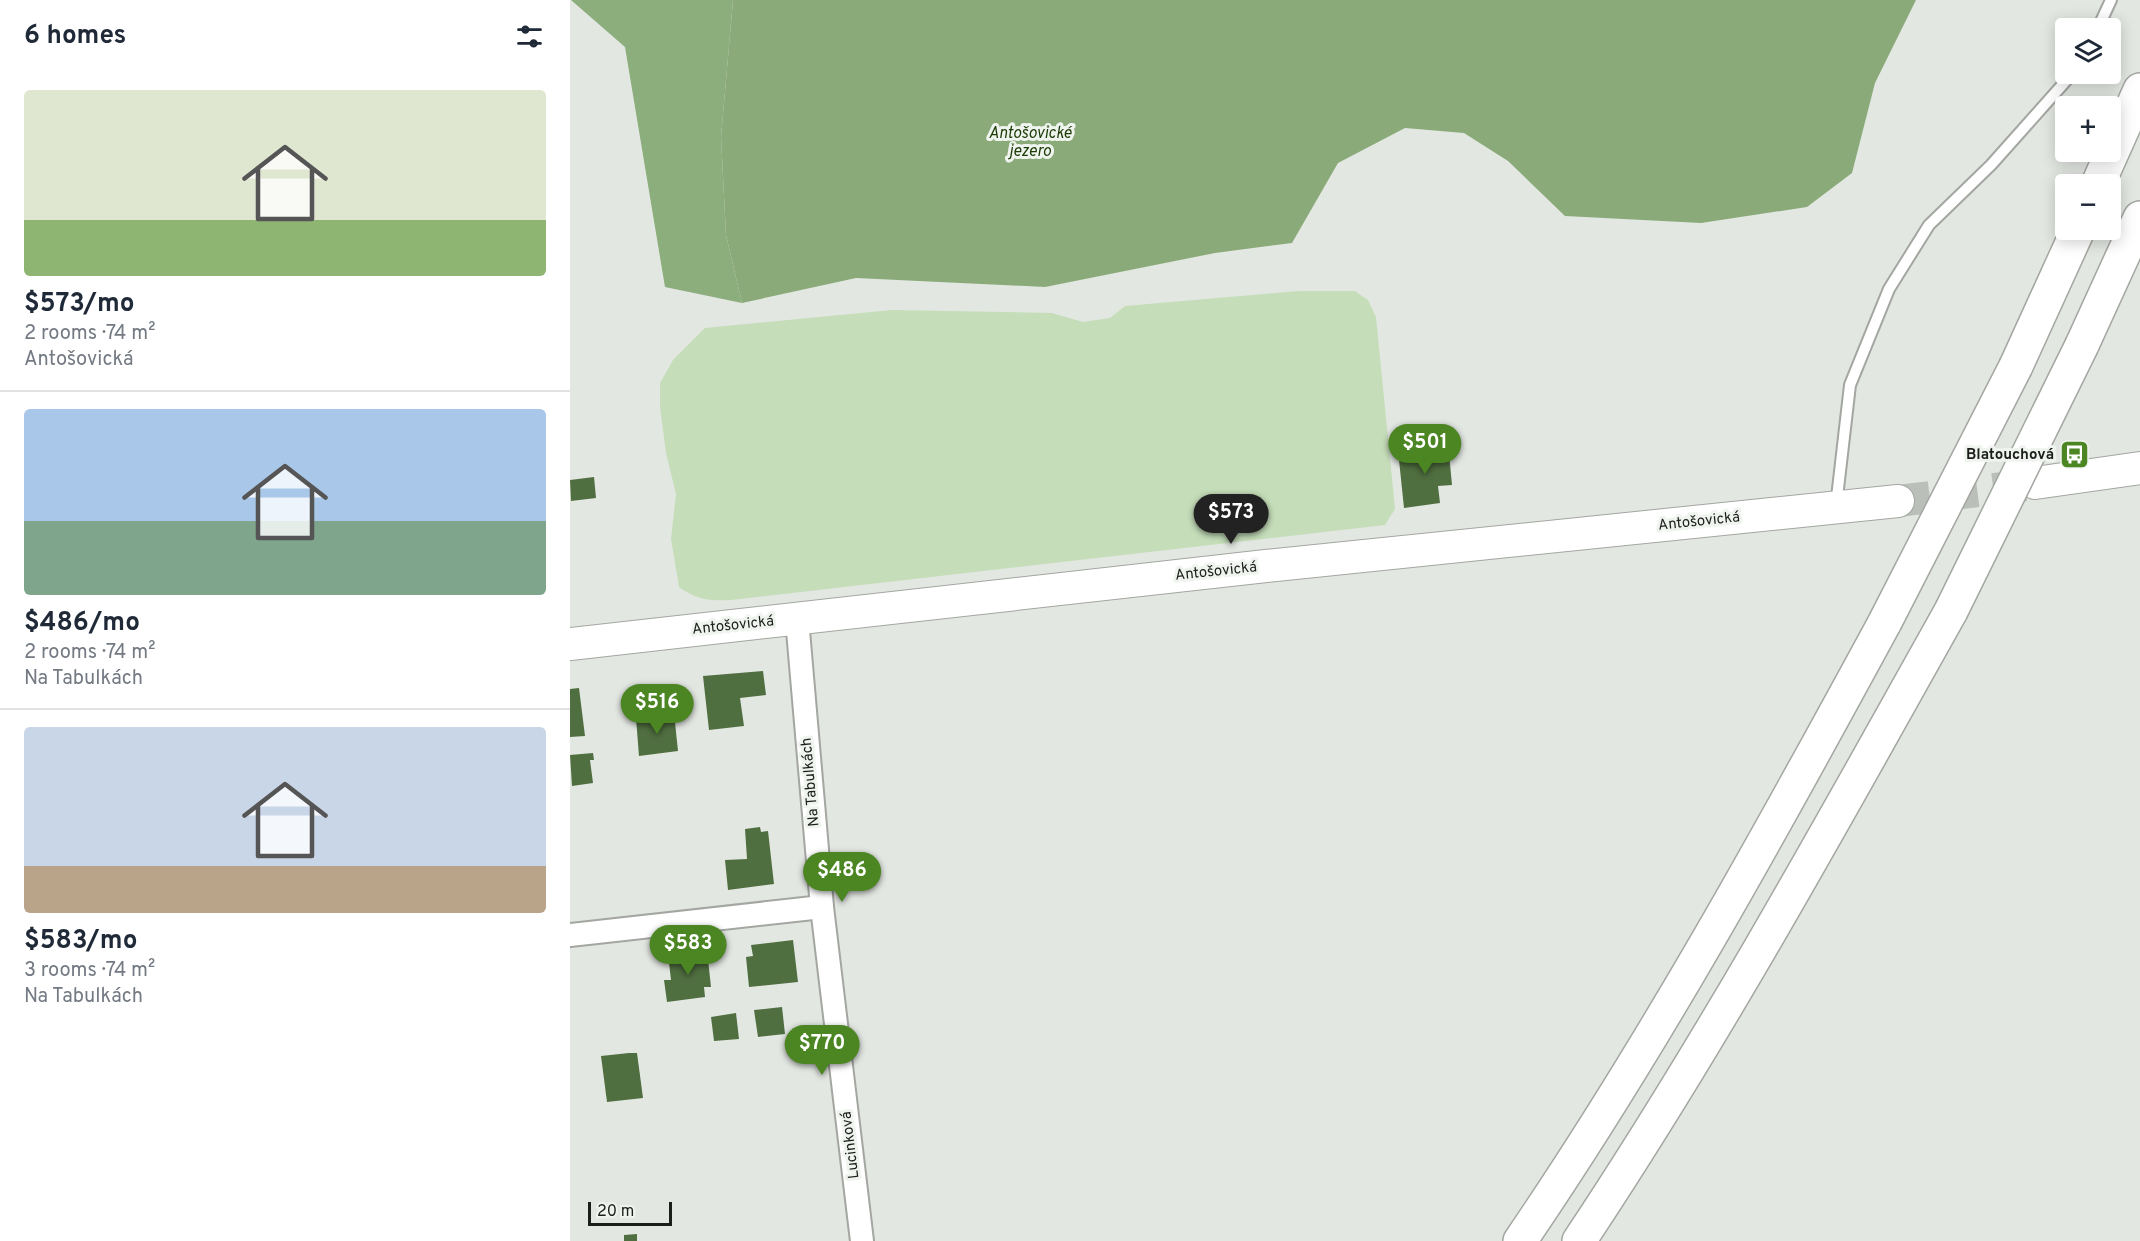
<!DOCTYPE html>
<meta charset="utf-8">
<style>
body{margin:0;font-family:Overpass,sans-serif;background:#f2f2f3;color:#1f2937;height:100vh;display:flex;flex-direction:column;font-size:22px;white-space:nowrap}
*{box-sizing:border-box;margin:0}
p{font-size:20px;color:#747a83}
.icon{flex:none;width:33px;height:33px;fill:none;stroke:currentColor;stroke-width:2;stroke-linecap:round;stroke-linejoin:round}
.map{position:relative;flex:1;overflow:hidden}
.details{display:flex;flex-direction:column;background:#fff;width:570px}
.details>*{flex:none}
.buttons{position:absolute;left:1485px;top:18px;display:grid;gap:12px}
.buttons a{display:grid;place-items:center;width:66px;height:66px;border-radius:6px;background:#fff;box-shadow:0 3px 15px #0003;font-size:30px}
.scale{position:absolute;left:18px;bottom:15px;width:84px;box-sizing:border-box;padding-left:6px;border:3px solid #1c1e1c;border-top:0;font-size:16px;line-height:21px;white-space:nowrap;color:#1c1e1c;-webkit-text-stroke:4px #f0f4ef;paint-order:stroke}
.price{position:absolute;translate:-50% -51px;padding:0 14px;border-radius:21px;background:#4b8623;color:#fff;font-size:20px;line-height:39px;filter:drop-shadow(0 2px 3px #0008)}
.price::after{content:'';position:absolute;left:50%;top:36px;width:18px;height:14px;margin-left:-9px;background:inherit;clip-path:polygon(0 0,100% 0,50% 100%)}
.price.active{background:#222;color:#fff}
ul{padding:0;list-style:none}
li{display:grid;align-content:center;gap:12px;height:318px;padding:0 24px}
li+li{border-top:2px solid #e0e1e3}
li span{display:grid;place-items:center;height:186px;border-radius:6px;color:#555}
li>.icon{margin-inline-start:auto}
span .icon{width:108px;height:108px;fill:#fffc;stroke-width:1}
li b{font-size:26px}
h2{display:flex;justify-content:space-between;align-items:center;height:72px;padding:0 24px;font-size:26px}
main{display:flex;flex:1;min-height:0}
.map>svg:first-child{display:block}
</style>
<main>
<section class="details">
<h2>6 homes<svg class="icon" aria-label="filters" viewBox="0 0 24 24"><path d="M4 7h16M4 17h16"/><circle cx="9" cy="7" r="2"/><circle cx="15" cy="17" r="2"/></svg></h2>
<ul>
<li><span style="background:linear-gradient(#dfe7d0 70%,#8fb573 0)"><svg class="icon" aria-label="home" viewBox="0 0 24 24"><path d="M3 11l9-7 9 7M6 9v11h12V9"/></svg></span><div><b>$573/mo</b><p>2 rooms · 74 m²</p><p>Antošovická</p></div></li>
<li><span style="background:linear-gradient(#a9c7e8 60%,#7fa58c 0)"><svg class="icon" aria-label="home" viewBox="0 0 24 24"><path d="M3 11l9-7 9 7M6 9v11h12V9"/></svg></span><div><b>$486/mo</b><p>2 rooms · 74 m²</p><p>Na Tabulkách</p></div></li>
<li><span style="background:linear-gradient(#c9d6e8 75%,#b9a48a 0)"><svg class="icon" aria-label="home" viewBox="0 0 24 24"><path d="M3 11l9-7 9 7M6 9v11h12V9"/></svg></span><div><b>$583/mo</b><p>3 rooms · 74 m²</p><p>Na Tabulkách</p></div></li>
</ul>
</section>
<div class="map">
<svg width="1570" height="1241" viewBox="0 0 1570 1241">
<rect width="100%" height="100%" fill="#e3e7e2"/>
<path fill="#c5ddb9" d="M729 291H785L798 300 806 317 825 509 815 525 161 600C140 601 127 600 109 587L101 539 106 494 96 453 90 407V383L103 360 135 328 322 310 482 313 513 322 540 318 555 306Z"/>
<polygon fill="#8cad7c" points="1,0 163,0 151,137 156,235 172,303 95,287 55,47"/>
<polygon fill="#8aab79" points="163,0 1346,0 1305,83 1282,173 1237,207 1131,223 995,216 938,161 894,133 835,128 768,163 722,243 645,253 475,287 286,278 172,303 156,235 151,137"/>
<g fill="#506f40">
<polygon points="878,443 882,485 868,486 870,503 834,508 829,460 837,459 836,455 853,453 852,446"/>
<polygon points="24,477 26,498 1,501 0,480"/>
<polygon points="193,671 196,695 170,698 174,726 139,730 133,676"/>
<polygon points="9,688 15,736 0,737 0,689"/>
<polygon points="104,713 108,751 69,756 66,718"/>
<polygon points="23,753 24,760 20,760 23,783 2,786 0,755"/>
<polygon points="190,827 191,832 198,831 204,884 158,890 155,860 177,859 175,829"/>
<polygon points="223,940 228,982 179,987 176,957 183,956 181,945"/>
<polygon points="137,950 141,987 134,987 135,997 97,1002 94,980 101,980 98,954"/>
<polygon points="212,1007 215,1034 188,1037 184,1010"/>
<polygon points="166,1013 169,1039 144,1041 141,1017"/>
<polygon points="59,1053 67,1053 73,1098 37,1102 31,1056"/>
<polygon points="67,1234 67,1241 54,1241 54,1235"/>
</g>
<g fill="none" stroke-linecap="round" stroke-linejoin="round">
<polyline stroke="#bbbfba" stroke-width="32" stroke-dasharray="32 16" stroke-linecap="butt" points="1328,501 1464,484"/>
<defs>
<g id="lane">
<polyline points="1528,28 1541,0"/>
<polyline points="1266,506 1280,385 1319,289 1359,225 1421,165 1502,74"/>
</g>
<g id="street">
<polyline points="252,907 292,1241"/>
<polyline points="0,935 252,907 227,619"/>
</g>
<g id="secondary">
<polyline points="1465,483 1570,468"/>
<polyline points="0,644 696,566 1328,501"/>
</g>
<g id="highway">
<polyline points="1528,184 1570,90"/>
<polyline points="1512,345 1570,218"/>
<polyline points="1446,366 1508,230"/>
<path d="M950 1241C1085 1043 1201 832 1315 622"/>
<path d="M1009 1241C1144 1038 1262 824 1381 611"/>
</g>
</defs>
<use href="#lane" stroke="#a3a6a1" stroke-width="14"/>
<use href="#street" stroke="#a3a6a1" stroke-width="26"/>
<use href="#secondary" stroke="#a3a6a1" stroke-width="34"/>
<use href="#highway" stroke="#a3a6a1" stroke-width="36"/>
<use href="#lane" stroke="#fff" stroke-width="10"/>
<use href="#street" stroke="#fff" stroke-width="22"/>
<use href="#secondary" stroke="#fff" stroke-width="32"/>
<use href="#highway" stroke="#fff" stroke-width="33"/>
<defs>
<g id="highway-bridge">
<polyline points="1381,611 1512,345"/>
<polyline points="1315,622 1446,366"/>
</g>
</defs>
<use href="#highway-bridge" stroke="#a3a6a1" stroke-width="36" stroke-linecap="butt"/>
<use href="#highway-bridge" stroke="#fff" stroke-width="33"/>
</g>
<defs>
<symbol id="bus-square" viewBox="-11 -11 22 22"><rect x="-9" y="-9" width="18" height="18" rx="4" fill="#4b8623" stroke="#f0f4ef"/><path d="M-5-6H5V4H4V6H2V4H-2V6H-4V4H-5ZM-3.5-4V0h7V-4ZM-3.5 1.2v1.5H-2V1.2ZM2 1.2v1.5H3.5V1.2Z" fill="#fff"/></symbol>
</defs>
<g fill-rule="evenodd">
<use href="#bus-square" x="1488" y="438" width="33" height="33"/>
</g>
<g text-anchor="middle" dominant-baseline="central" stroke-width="6" stroke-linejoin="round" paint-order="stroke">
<g font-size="15" font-weight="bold" fill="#1c1e1c" stroke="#f0f4ef" text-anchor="end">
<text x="1484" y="455">Blatouchová</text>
</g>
<g font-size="15" fill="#1c1e1c" stroke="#f0f4ef">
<text transform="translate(1129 522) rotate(-6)">Antošovická</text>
<text transform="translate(646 572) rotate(-6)">Antošovická</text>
<text transform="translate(163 626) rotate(-6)">Antošovická</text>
<text transform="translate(241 782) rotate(-95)">Na Tabulkách</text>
<text transform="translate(281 1145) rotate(-97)">Lucinková</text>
</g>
<g font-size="16" font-style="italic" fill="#1b3b05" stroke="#f0f4ef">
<text x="460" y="134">Antošovické<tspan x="460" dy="18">jezero</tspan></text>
</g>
</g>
</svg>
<div class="buttons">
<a><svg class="icon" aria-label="layers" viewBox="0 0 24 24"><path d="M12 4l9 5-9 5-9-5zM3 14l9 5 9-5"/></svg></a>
<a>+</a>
<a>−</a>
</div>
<div class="scale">20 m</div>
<b class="price" style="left:855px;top:475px">$501</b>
<b class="price active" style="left:661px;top:545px">$573</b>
<b class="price" style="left:87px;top:735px">$516</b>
<b class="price" style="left:272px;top:903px">$486</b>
<b class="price" style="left:118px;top:976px">$583</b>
<b class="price" style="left:252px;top:1076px">$770</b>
</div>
</main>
